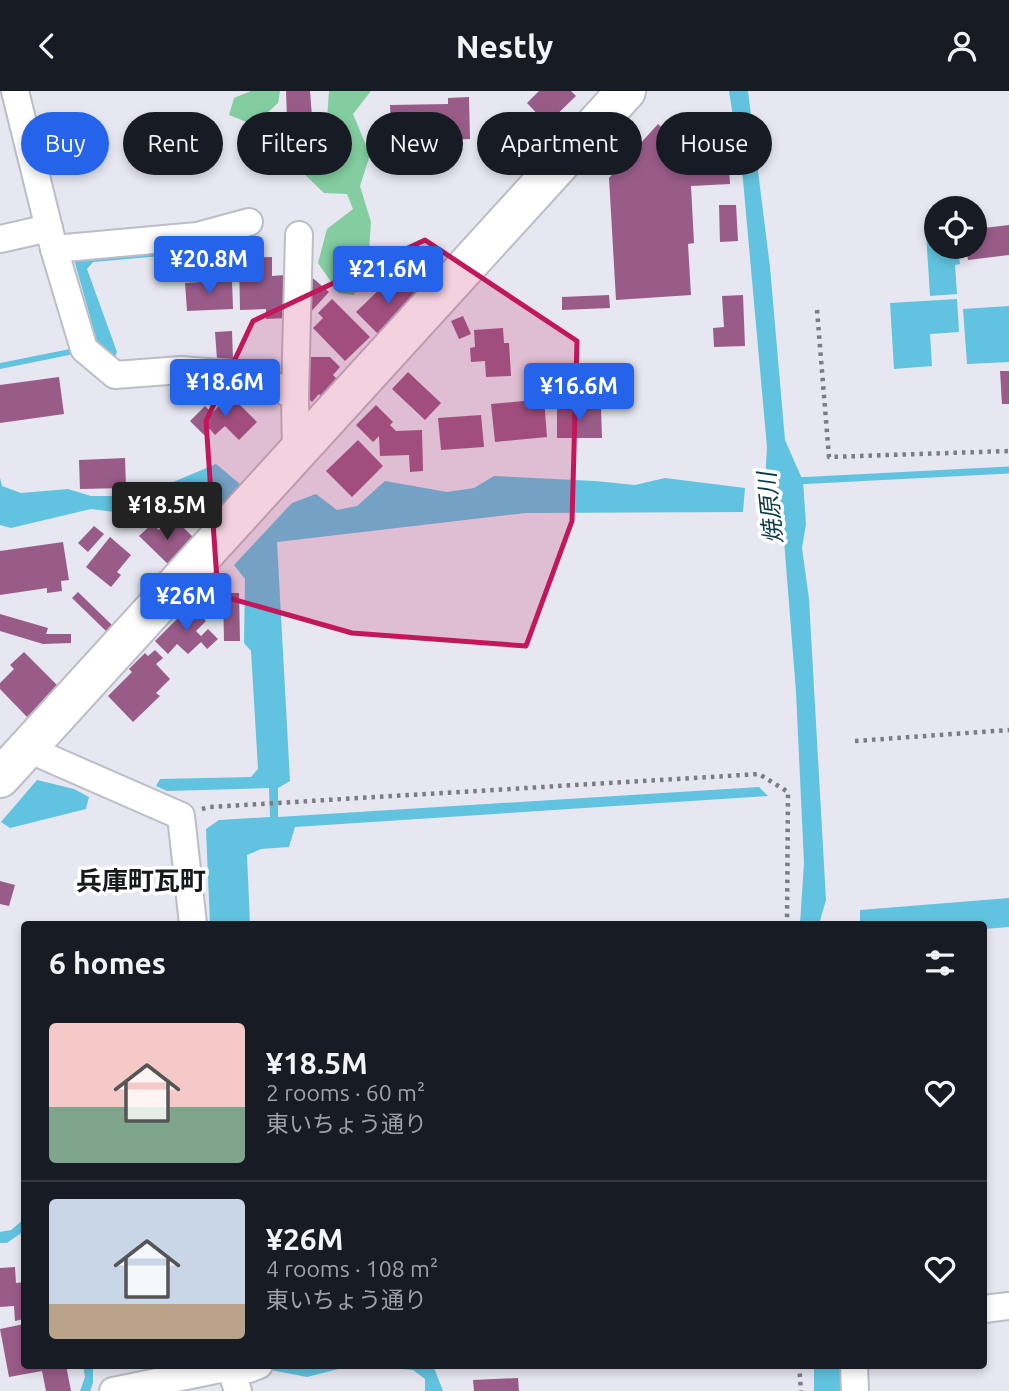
<!DOCTYPE html>
<meta charset="utf-8">
<style>
body{margin:0;font-family:Ubuntu,"Noto Sans JP",sans-serif;background:#242831;color:#f1f3f6;height:100vh;display:flex;flex-direction:column;font-size:26px;white-space:nowrap}
*{box-sizing:border-box;margin:0}
p{font-size:23px;color:#9ea1a6}
.icon{flex:none;width:38px;height:38px;fill:none;stroke:currentColor;stroke-width:2;stroke-linecap:round;stroke-linejoin:round}
.map{position:relative;flex:1;overflow:hidden}
.panel{position:absolute;left:21px;top:830px;width:966px;height:448px;display:flex;flex-direction:column;background:#171b24;border-radius:7px;box-shadow:0 4px 10px #0003}
.panel>*{flex:none}
.guide{position:absolute;left:21px;top:21px;width:968px;height:63px;display:flex;gap:14px}
.fabs{position:absolute;left:924px;top:105px;display:grid;gap:14px}
.fabs a{display:grid;place-items:center;width:63px;height:63px;border-radius:50%;background:#171b24;box-shadow:0 4px 10px #0003;font-size:35px}
.price{position:absolute;translate:-50% -60px;padding:0 16px;border-radius:7px;background:#2563eb;color:#fff;font-size:23px;line-height:46px;filter:drop-shadow(0 2px 4px #0008)}
.price::after{content:'';position:absolute;left:50%;top:42px;width:21px;height:16px;margin-left:-10px;background:inherit;clip-path:polygon(0 0,100% 0,50% 100%)}
.price.on{background:#222;color:#fff}
ul{padding:0;list-style:none}
li{display:flex;align-items:center;gap:21px;height:175px;padding:0 28px}
li+li{border-top:2px solid #363941}
li span{display:grid;place-items:center;flex:none;width:196px;height:140px;border-radius:7px;color:#555}
li>.icon{margin-inline-start:auto}
span .icon{width:84px;height:84px;fill:#fffc;stroke-width:1}
li b{font-size:30px}
h2{display:flex;justify-content:space-between;align-items:center;height:84px;padding:0 28px;font-size:30px}
.pill{padding:0 24px;border-radius:32px;background:#171b24;box-shadow:0 4px 10px #0003;font-size:24px;line-height:63px}
.pill.on{background:#2563eb;color:#fff}
header{display:flex;justify-content:space-between;align-items:center;height:91px;padding:0 28px;background:#171b24;font-size:32px;font-weight:600}
.map>svg:first-child{display:block}
</style>
<header><svg class="icon" aria-label="back" viewBox="0 0 24 24"><path d="M15 5l-7 7 7 7"/></svg>Nestly<svg class="icon" aria-label="person" viewBox="0 0 24 24"><circle cx="12" cy="8" r="4"/><path d="M4 21q1-7 8-7t8 7"/></svg></header>
<div class="map">
<svg width="1009" height="1300" viewBox="0 0 1009 1300">
<rect width="100%" height="100%" fill="#e6e7f0"/>
<g fill="#83cda0">
<polygon points="251,0 280,0 278,12 254,34 229,24 234,7"/>
<polygon points="329,0 371,0 353,23 370,64 360,95 371,131 367,190 353,204 339,202 318,172 327,138 353,118 347,103 324,102 299,78 301,46 327,28"/>
</g>
<g fill="#61c3df">
<polygon points="729,0 748,0 770,176 785,349 803,390 806,433 802,457 809,508 826,809 819,833 800,833 804,772 796,601 784,449 763,425 767,356 743,89"/>
<polygon points="936,125 936,156 958,156 960,173 955,174 957,203 930,205 925,126"/>
<polygon points="238,151 230,159 93,171 87,178 117,261 114,269 98,254 75,172 78,165"/>
<polygon points="957,208 959,241 930,243 932,275 894,278 890,212"/>
<polygon points="1009,215 1009,271 967,273 963,218"/>
<polygon points="70,258 74,263 0,278 0,272"/>
<polygon points="216,373 240,393 220,416 130,423 91,418 11,437 0,434 0,387 2,395 21,402 68,398 91,405 140,405"/>
<polygon points="494,385 595,390 635,394 665,387 745,397 743,421 526,422 277,451 290,690 278,697 278,726 759,696 768,705 295,736 289,756 261,758 247,764 250,833 210,833 206,738 219,729 270,726 269,697 167,700 156,695 160,688 251,686 258,678 251,560 244,552 245,488 234,474 292,412 316,403 337,419 357,415 385,390 447,401 474,397"/>
<polygon points="37,689 74,698 89,706 86,718 10,737 1,731"/>
<polygon points="1009,807 1009,836 984,838 984,833 860,833 860,819"/>
<polygon points="24,1128 24,1140 7,1152 0,1152 0,1141 11,1139"/>
<polygon points="83,1274 93,1274 93,1292 90,1300 80,1300 85,1286"/>
<polygon points="286,1274 354,1274 307,1286 271,1279"/>
<polygon points="362,1274 433,1274 443,1300 425,1300 425,1288 413,1279"/>
<polygon points="814,1274 842,1274 843,1300 814,1300"/>
</g>
<g fill="none" stroke-linecap="round" stroke-linejoin="round">
<polyline stroke="#61c3df" stroke-width="7" points="796,390 1009,379"/>
</g>
<g fill="#995c89">
<polygon points="286,0 310,0 312,26 287,28"/>
<polygon points="539,0 571,0 576,5 547,33 527,12"/>
<polygon points="469,6 470,48 438,49 438,44 425,45 425,37 391,39 390,14 448,13 448,7"/>
<polygon points="658,33 688,61 728,59 730,93 691,95 694,152 688,153 691,204 616,209 609,87"/>
<polygon points="719,114 736,114 738,150 720,151"/>
<polygon points="1009,134 1009,164 968,169 966,156 975,156 975,138"/>
<polygon points="272,166 272,185 285,184 286,227 266,228 266,218 240,219 239,167"/>
<polygon points="308,183 329,201 307,225"/>
<polygon points="232,189 233,218 187,220 185,192"/>
<polygon points="384,194 415,195 423,203 380,245 356,221"/>
<polygon points="609,204 610,217 562,219 562,206"/>
<polygon points="743,204 745,255 714,256 713,237 724,236 722,205"/>
<polygon points="332,208 370,246 345,270 313,237 323,227 318,222"/>
<polygon points="463,225 471,243 459,248 451,230"/>
<polygon points="503,237 504,252 509,252 511,285 486,286 485,270 471,271 470,257 475,256 474,239"/>
<polygon points="232,240 233,268 217,268 215,241"/>
<polygon points="307,266 330,266 340,276 333,284 338,289 326,310 319,303 312,311 306,305"/>
<polygon points="1000,280 1009,280 1009,313 1002,313"/>
<polygon points="408,281 441,312 425,329 392,298"/>
<polygon points="59,286 64,323 0,332 0,294"/>
<polygon points="230,304 257,331 239,349 225,335 215,344 210,338 204,344 190,330 205,315 212,322"/>
<polygon points="544,308 547,346 495,351 491,313"/>
<polygon points="376,314 393,331 390,334 396,340 422,339 423,380 410,381 409,364 380,365 379,345 373,351 356,334"/>
<polygon points="601,317 602,347 557,347 557,318"/>
<polygon points="481,324 484,356 441,359 438,327"/>
<polygon points="358,349 383,375 352,406 326,380"/>
<polygon points="125,367 126,397 80,398 79,369"/>
<polygon points="152,433 159,439 163,435 170,442 180,433 195,448 169,474 139,445"/>
<polygon points="94,435 104,443 88,461 78,452"/>
<polygon points="110,446 131,464 117,481 121,484 111,496 86,476"/>
<polygon points="63,451 69,489 61,490 62,500 47,502 47,497 0,504 0,460"/>
<polygon points="78,501 113,535 107,541 72,507"/>
<polygon points="223,502 239,502 240,550 224,550"/>
<polygon points="191,514 206,530 196,540 201,545 208,538 218,548 207,558 201,551 188,563 177,553 168,563 155,550"/>
<polygon points="0,523 48,537 46,543 71,543 71,552 43,553 0,540"/>
<polygon points="155,559 163,567 156,573 170,588 156,602 160,605 133,631 108,605 132,581 129,578 145,562 148,565"/>
<polygon points="24,561 58,595 27,626 0,598 0,592 14,578 10,574"/>
<polygon points="0,790 15,794 9,815 0,813"/>
<polygon points="15,1176 16,1192 24,1191 24,1228 15,1230 14,1215 0,1216 0,1177"/>
<polygon points="24,1233 24,1274 66,1274 71,1300 46,1300 42,1280 9,1286 0,1238"/>
<polygon points="518,1287 519,1300 474,1300 473,1289"/>
</g>
<g fill="none" stroke-linecap="round" stroke-linejoin="round">
<defs>
<g id="minor">
<polyline points="15,0 54,158 84,258 115,284 181,279 258,285 295,306 296,364"/>
<polyline points="0,148 49,137"/>
<polyline points="54,158 197,145 249,131"/>
<polyline points="295,306 299,144"/>
<polyline points="28,658 181,725 193,833"/>
<polyline points="984,1218 1009,1215"/>
<polyline points="230,1274 230,1276 249,1278 259,1274"/>
<polyline points="854,1274 855,1300"/>
<polyline points="113,1300 230,1276 238,1300"/>
</g>
<polyline id="primary" points="0,687 626,0"/>
</defs>
<use href="#minor" stroke="#bcbdc6" stroke-width="30"/>
<use href="#primary" stroke="#bcbdc6" stroke-width="42"/>
<g stroke="#7b7c82" stroke-width="4.5" stroke-dasharray="3.5 5" stroke-linecap="butt">
<polyline points="817,219 829,366 1009,360"/>
<polyline points="855,650 1009,639"/>
<polyline points="202,718 210,716 759,683 788,701 787,833"/>
<polyline points="799,1274 801,1300"/>
</g>
<use href="#minor" stroke="#fff" stroke-width="26"/>
<use href="#primary" stroke="#fff" stroke-width="38"/>
</g>
<path fill="#c2185b" fill-opacity="0.2" stroke="#c2185b" stroke-width="5" stroke-linejoin="round" d="M425 149 577 250 572 430 526 555 352 542 218 504 206 330 253 230Z"/>
<g text-anchor="middle" dominant-baseline="central" stroke-width="7" stroke-linejoin="round" paint-order="stroke">
<g font-size="24" font-style="italic" fill="#0d3b46" stroke="#fff">
<text transform="translate(770 417) rotate(-96)">焼原川</text>
</g>
<g font-size="26" font-weight="bold" fill="#18191c" stroke="#fff">
<text x="141" y="789">兵庫町瓦町</text>
</g>
</g>
</svg>
<div class="fabs">
<a><svg class="icon" aria-label="locate" viewBox="0 0 24 24"><circle cx="12" cy="12" r="6"/><path d="M12 2v4M12 18v4M2 12h4M18 12h4"/></svg></a>
</div>
<b class="price" style="left:209px;top:205px">¥20.8M</b>
<b class="price" style="left:388px;top:215px">¥21.6M</b>
<b class="price" style="left:225px;top:328px">¥18.6M</b>
<b class="price" style="left:579px;top:332px">¥16.6M</b>
<b class="price on" style="left:167px;top:451px">¥18.5M</b>
<b class="price" style="left:186px;top:542px">¥26M</b>
<div class="guide">
<a class="pill on">Buy</a>
<a class="pill">Rent</a>
<a class="pill">Filters</a>
<a class="pill">New</a>
<a class="pill">Apartment</a>
<a class="pill">House</a>
</div>
<section class="panel">
<h2>6 homes<svg class="icon" aria-label="filters" viewBox="0 0 24 24"><path d="M4 7h16M4 17h16"/><circle cx="9" cy="7" r="2"/><circle cx="15" cy="17" r="2"/></svg></h2>
<ul>
<li><span style="background:linear-gradient(#f6c9c9 60%,#7fa58c 0)"><svg class="icon" aria-label="home" viewBox="0 0 24 24"><path d="M3 11l9-7 9 7M6 9v11h12V9"/></svg></span><div><b>¥18.5M</b><p>2 rooms · 60 m²</p><p>東いちょう通り</p></div><svg class="icon" aria-label="heart" viewBox="0 0 24 24"><path d="M12 20l-8-8c-3-5 5-10 8-4 3-6 11-1 8 4z"/></svg></li>
<li><span style="background:linear-gradient(#c9d6e8 75%,#b9a48a 0)"><svg class="icon" aria-label="home" viewBox="0 0 24 24"><path d="M3 11l9-7 9 7M6 9v11h12V9"/></svg></span><div><b>¥26M</b><p>4 rooms · 108 m²</p><p>東いちょう通り</p></div><svg class="icon" aria-label="heart" viewBox="0 0 24 24"><path d="M12 20l-8-8c-3-5 5-10 8-4 3-6 11-1 8 4z"/></svg></li>
</ul>
</section>
</div>
